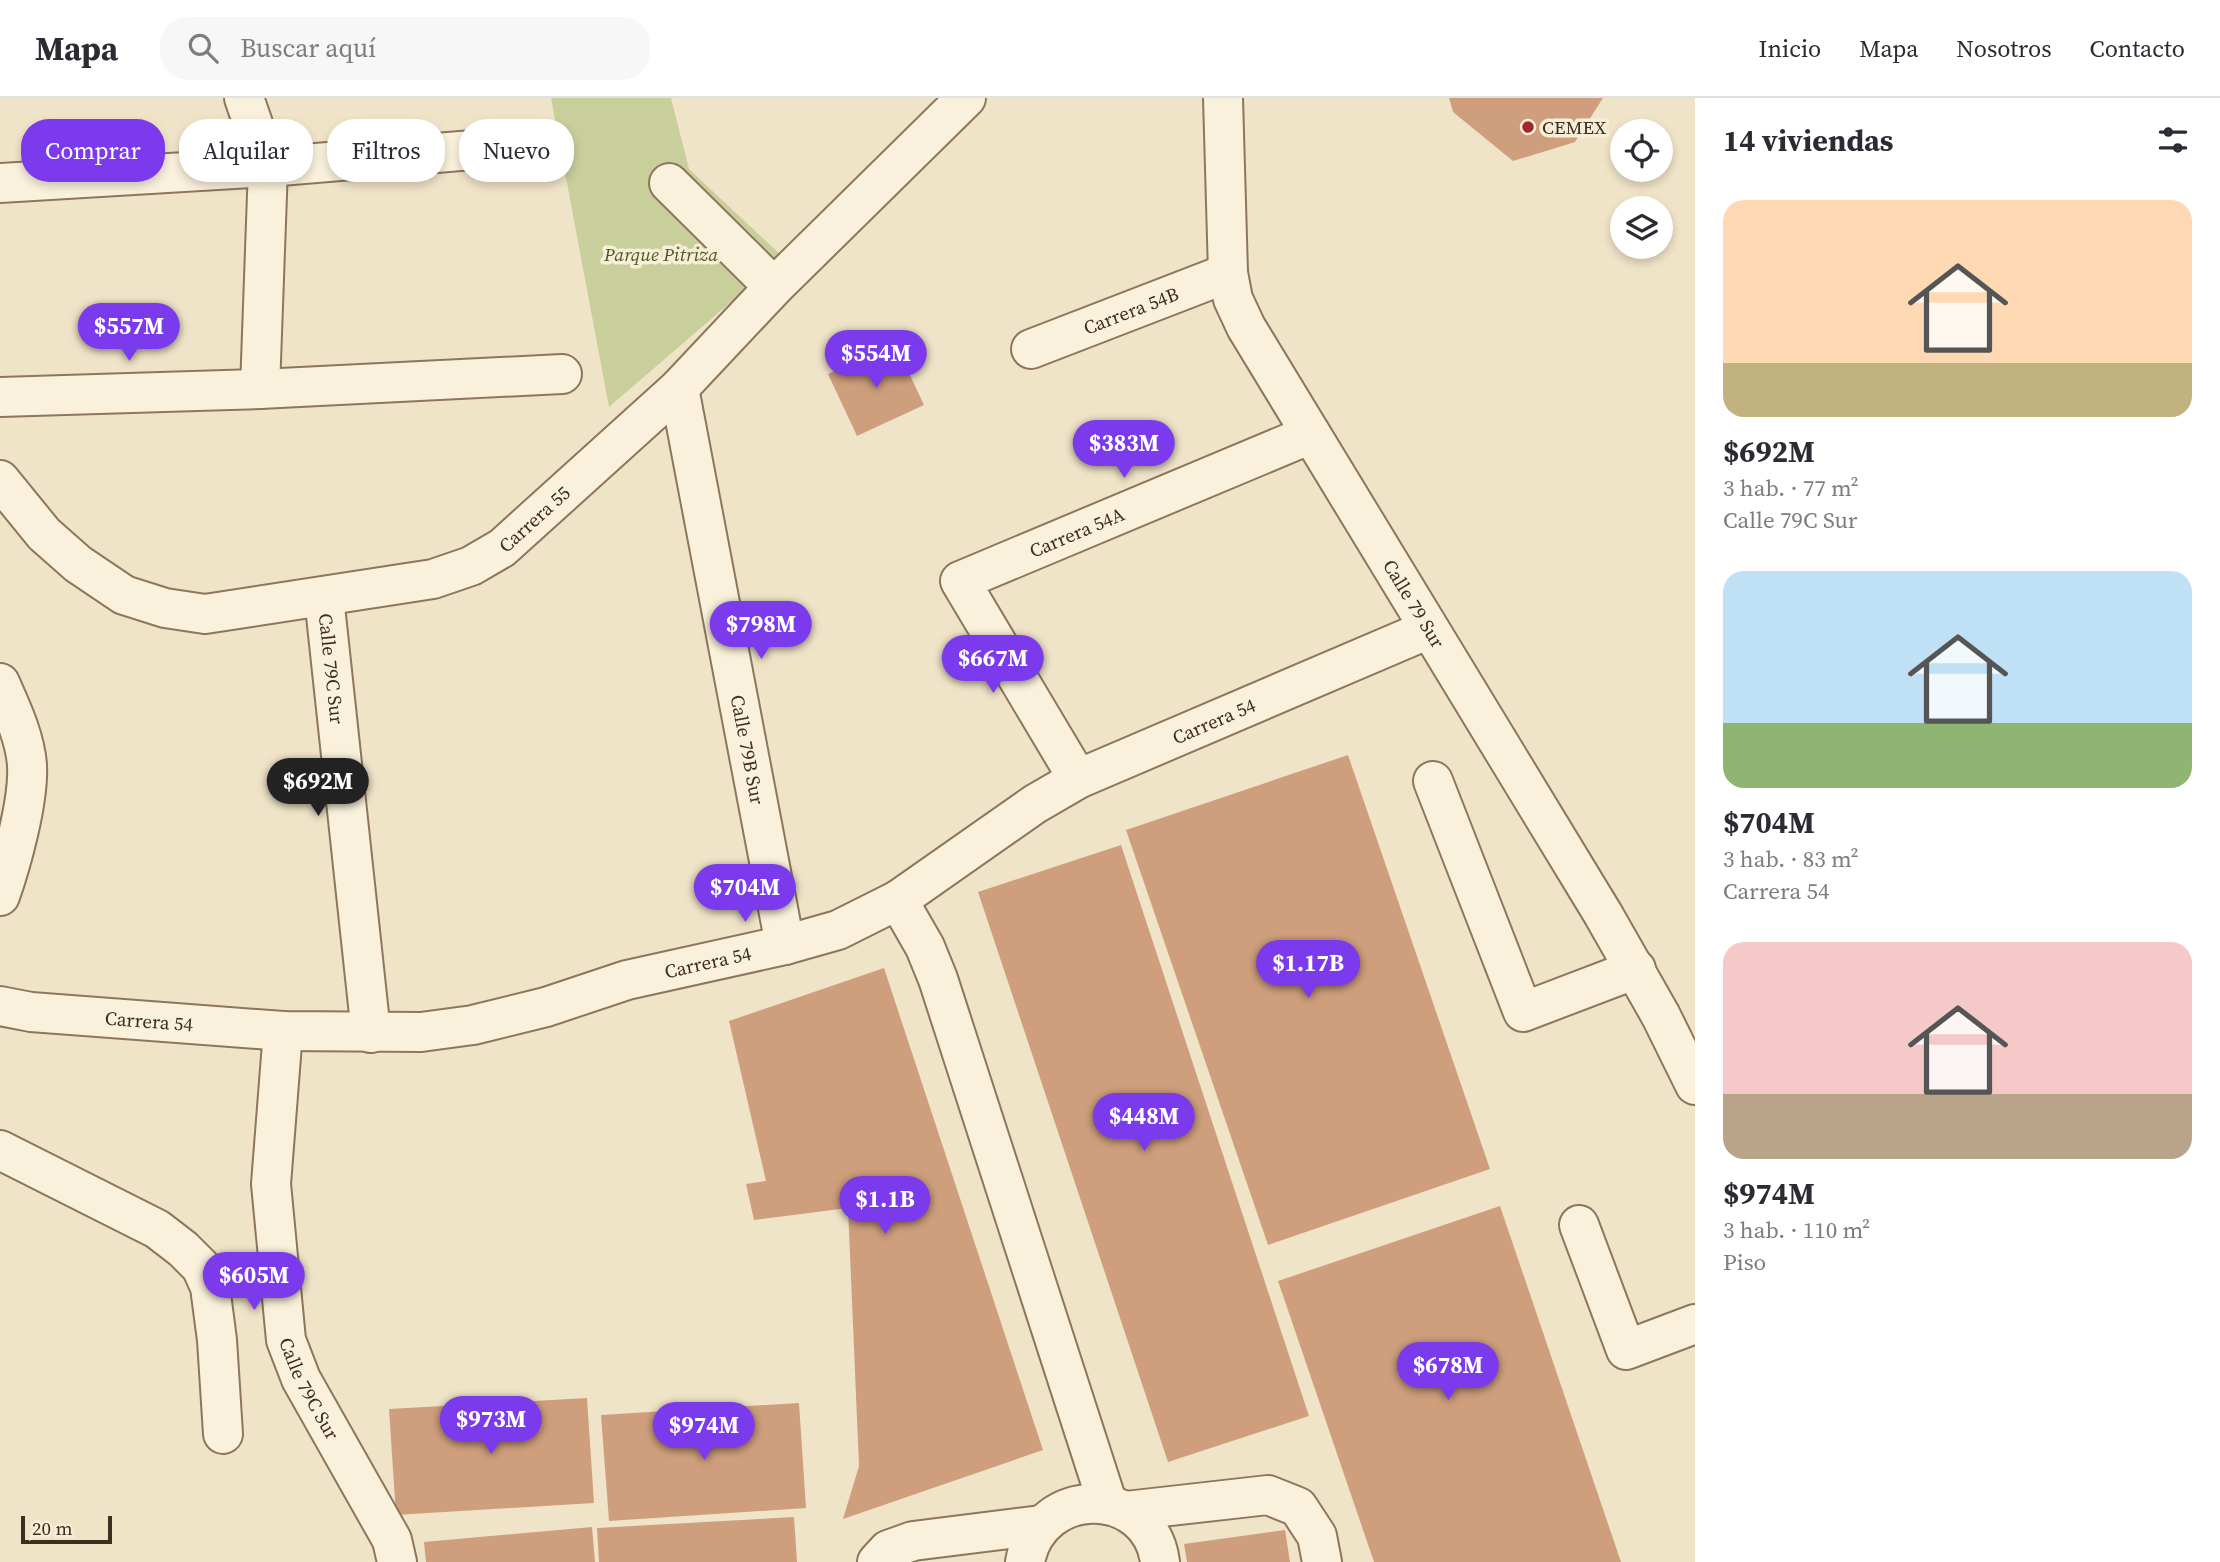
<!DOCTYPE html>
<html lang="es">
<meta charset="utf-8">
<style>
body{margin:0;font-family:"Source Serif 4",serif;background:#f7f7f7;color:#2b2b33;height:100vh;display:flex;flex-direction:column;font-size:26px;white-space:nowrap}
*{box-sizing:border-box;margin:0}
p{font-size:23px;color:#7c7c81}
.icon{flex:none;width:38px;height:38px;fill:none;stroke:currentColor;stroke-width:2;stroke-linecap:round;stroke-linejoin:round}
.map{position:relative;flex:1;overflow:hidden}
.panel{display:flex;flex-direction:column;background:#fff;width:525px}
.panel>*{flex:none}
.hud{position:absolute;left:21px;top:21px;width:665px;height:63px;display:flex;gap:14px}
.fabs{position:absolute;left:1610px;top:21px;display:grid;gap:14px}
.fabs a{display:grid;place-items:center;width:63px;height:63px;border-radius:50%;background:#fff;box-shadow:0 4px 10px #0003;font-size:35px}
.scale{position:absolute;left:21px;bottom:18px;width:91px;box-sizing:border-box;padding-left:7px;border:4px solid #3d2e20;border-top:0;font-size:19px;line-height:24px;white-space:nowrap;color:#3d2e20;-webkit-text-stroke:5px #f7eed8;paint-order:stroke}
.price{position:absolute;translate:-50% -60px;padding:0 16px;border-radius:24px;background:#7c3aed;color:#fff;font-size:23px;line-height:46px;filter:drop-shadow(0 2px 4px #0008)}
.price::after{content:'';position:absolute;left:50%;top:42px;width:21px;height:16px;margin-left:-10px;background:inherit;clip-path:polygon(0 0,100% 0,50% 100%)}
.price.on{background:#222;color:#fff}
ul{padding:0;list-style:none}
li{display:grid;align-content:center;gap:14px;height:371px;padding:0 28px}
li span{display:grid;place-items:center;height:217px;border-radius:21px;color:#555}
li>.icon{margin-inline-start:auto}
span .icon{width:126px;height:126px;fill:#fffc;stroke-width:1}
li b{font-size:30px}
h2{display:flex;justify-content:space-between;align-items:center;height:84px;padding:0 28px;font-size:30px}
.chip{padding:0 24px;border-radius:28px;background:#fff;box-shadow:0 4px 10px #0003;font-size:24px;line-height:63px}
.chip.on{background:#7c3aed;color:#fff}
header{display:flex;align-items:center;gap:42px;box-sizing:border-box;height:98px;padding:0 35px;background:#fff;border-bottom:2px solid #e1e1e2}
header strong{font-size:33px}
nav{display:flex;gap:38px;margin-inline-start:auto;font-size:24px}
.search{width:490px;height:63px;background:#f7f7f7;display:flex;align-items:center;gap:18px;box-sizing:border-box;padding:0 24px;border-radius:28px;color:#7c7c81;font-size:26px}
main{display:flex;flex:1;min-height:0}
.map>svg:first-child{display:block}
</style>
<header>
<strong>Mapa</strong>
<div class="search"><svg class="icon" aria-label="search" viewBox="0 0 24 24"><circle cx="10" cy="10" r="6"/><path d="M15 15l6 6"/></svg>Buscar aquí</div>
<nav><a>Inicio</a><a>Mapa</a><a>Nosotros</a><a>Contacto</a></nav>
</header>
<main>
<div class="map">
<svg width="1695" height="1464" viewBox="0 0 1695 1464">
<rect width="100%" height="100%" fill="#f0e4c8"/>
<polygon fill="#c9cf9b" points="551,0 671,0 689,71 783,159 609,309"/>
<g fill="#cf9f7d">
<polygon points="1449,0 1603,0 1575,44 1513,63 1453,14"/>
<polygon points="895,245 924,307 857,338 828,276"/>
<polygon points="1348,657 1490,1071 1268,1147 1126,732"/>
<polygon points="1121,747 1309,1318 1168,1364 978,794"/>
<polygon points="884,870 1043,1352 843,1421 859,1368 848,1110 754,1122 746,1086 766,1083 729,923"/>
<polygon points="1500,1108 1621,1464 1374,1464 1278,1183"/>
<polygon points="587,1300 594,1405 396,1417 389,1311"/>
<polygon points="799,1305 806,1410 609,1423 601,1317"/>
<polygon points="794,1419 797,1464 599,1464 597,1430"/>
<polygon points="592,1429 595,1464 426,1464 424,1444"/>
<polygon points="1285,1432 1290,1464 1187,1464 1184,1446"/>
</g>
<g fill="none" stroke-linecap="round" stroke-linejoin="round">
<defs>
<g id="minor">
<polyline points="244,0 268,69 260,291"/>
<path id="s1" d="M1223 0 1228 175 1233 201 1246 229 1603 816 1661 918 1695 987"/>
<polyline points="0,85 268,69 521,48"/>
<polyline points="669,85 774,189"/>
<path id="s2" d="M1031 251 1228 175"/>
<path id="s3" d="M679 290 785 847"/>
<polyline points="0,299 260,291 562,276"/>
<path id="s4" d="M0 382 44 436 78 466 124 497 165 510 205 516 433 481 471 468 502 450 679 290 774 189 966 0"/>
<path id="s5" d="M324 499 371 935"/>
<path d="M0 585C11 610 25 639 27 667 29 702 12 764 0 798"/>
<path id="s6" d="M1078 681 960 483 1311 336"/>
<polyline points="1433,683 1523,914 1636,871"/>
<polyline points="898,802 925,849 938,881 1108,1407"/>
<path id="s7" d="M0 908 31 914 283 933 421 934 473 927 546 909 627 882 785 847 838 832 898 802 1035 706 1078 681 1429 531"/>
<path id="s8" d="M283 933 271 1086 286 1242 301 1281 392 1442 397 1464"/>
<polyline points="0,1052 157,1131 183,1151 201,1169 210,1189 217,1242 223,1336"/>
<polyline points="1579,1127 1626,1252 1695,1226"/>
<polyline points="1126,1413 1268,1397 1298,1409 1317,1438 1322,1464"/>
<polyline points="877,1464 888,1452 913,1443 1041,1427"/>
<path d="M1025 1464C1039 1386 1150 1387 1160 1464"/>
</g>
</defs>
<use href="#minor" stroke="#8d765c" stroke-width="42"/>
<use href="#minor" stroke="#faf1dc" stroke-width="38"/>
</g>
<circle fill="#9e2a2b" stroke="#f7eed8" stroke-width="2.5" cx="1528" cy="29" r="7"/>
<g text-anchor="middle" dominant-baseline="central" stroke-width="7" stroke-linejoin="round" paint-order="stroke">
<g font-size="19" fill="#3d2e20" stroke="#f7eed8" text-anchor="start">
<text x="1542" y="29">CEMEX</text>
</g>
<g font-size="19" font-style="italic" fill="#4d5a26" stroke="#f7eed8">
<text x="661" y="156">Parque Pitriza</text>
</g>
<g font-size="19" fill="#3d2e20" stroke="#f7eed8">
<text stroke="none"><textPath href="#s2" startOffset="107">Carrera 54B</textPath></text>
<text stroke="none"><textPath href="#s4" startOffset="604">Carrera 55</textPath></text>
<text stroke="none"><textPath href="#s6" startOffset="357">Carrera 54A</textPath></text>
<text stroke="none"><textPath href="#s1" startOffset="556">Calle 79 Sur</textPath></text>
<text stroke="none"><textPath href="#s5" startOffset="72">Calle 79C Sur</textPath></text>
<text stroke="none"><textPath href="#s7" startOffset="1284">Carrera 54</textPath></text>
<text stroke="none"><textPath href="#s3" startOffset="368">Calle 79B Sur</textPath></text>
<text stroke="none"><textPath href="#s7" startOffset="718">Carrera 54</textPath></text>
<text stroke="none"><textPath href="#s7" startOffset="150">Carrera 54</textPath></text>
<text stroke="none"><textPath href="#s8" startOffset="364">Calle 79C Sur</textPath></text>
</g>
</g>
</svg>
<div class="fabs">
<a><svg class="icon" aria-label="locate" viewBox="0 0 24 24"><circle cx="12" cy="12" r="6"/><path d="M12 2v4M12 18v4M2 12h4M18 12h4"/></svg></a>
<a><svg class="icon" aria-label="layers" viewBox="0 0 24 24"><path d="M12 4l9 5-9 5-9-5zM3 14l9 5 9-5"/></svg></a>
</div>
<div class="scale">20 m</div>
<b class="price" style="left:129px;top:265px">$557M</b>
<b class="price" style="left:876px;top:292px">$554M</b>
<b class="price" style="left:1124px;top:382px">$383M</b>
<b class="price" style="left:761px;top:563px">$798M</b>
<b class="price" style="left:993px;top:597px">$667M</b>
<b class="price on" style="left:318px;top:720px">$692M</b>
<b class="price" style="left:745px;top:826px">$704M</b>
<b class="price" style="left:1308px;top:902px">$1.17B</b>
<b class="price" style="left:1144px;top:1055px">$448M</b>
<b class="price" style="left:885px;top:1138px">$1.1B</b>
<b class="price" style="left:254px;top:1214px">$605M</b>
<b class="price" style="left:1448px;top:1304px">$678M</b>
<b class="price" style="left:491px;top:1358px">$973M</b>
<b class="price" style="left:704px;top:1364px">$974M</b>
<div class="hud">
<a class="chip on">Comprar</a>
<a class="chip">Alquilar</a>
<a class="chip">Filtros</a>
<a class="chip">Nuevo</a>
</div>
</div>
<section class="panel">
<h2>14 viviendas<svg class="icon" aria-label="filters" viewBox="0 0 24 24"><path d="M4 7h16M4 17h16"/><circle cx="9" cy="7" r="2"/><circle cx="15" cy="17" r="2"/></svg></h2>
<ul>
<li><span style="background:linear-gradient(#ffd9b3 75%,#c2b280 0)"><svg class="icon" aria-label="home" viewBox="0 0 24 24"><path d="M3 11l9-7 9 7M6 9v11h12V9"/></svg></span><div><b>$692M</b><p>3 hab. · 77 m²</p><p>Calle 79C Sur</p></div></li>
<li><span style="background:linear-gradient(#bfe0f5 70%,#8fb573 0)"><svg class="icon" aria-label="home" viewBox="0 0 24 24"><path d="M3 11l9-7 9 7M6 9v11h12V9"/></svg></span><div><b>$704M</b><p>3 hab. · 83 m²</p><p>Carrera 54</p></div></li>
<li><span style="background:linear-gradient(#f6c9c9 70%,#b9a48a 0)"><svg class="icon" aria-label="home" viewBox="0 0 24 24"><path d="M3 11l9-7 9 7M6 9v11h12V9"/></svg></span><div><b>$974M</b><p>3 hab. · 110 m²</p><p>Piso</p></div></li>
</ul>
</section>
</main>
